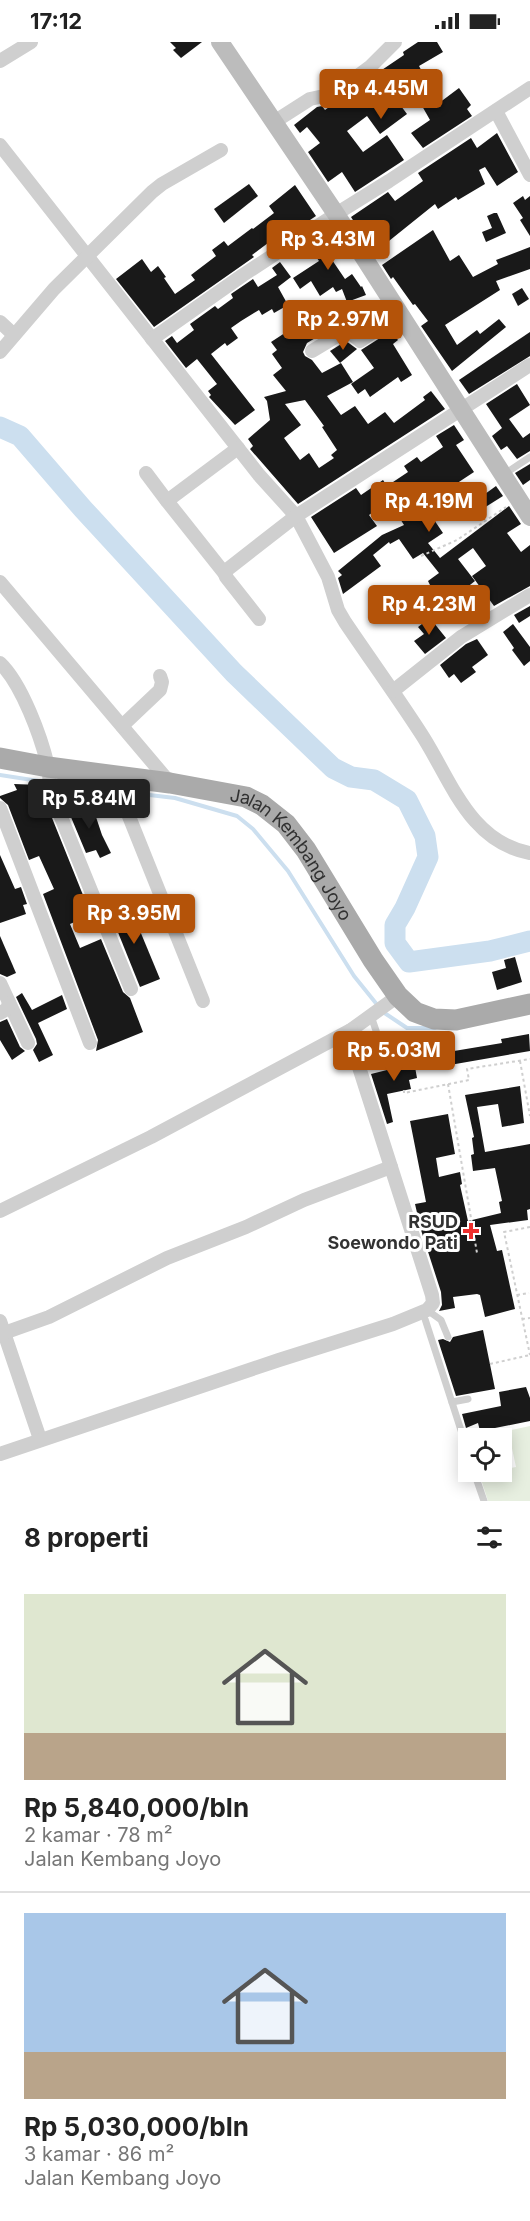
<!DOCTYPE html>
<html lang="id">
<meta charset="utf-8">
<style>
body{margin:0;font-family:Inter,sans-serif;background:#f6f6f6;color:#222;height:100vh;display:flex;flex-direction:column;font-size:22px;white-space:nowrap}
*{box-sizing:border-box;margin:0}
p{font-size:20px;color:#767676}
.icon{flex:none;width:33px;height:33px;fill:none;stroke:currentColor;stroke-width:2;stroke-linecap:round;stroke-linejoin:round}
.map{position:relative;height:1459px;overflow:hidden}
.sheet{display:flex;flex-direction:column;background:#fff;flex:1}
.sheet>*{flex:none}
.fabs{position:absolute;left:458px;top:1386px;display:grid;gap:12px}
.fabs a{display:grid;place-items:center;width:54px;height:54px;border-radius:0px;background:#fff;box-shadow:0 3px 15px #0003;font-size:30px}
.price{position:absolute;translate:-50% -51px;padding:0 14px;border-radius:6px;background:#b45309;color:#fff;font-size:20px;line-height:39px;filter:drop-shadow(0 2px 3px #0008)}
.price::after{content:'';position:absolute;left:50%;top:36px;width:18px;height:14px;margin-left:-9px;background:inherit;clip-path:polygon(0 0,100% 0,50% 100%)}
.price.current{background:#222;color:#fff}
ul{padding:0;list-style:none}
li{display:grid;align-content:center;gap:12px;height:318px;padding:0 24px}
li+li{border-top:2px solid #e0e0e0}
li span{display:grid;place-items:center;height:186px;border-radius:0px;color:#555}
li>.icon{margin-inline-start:auto}
span .icon{width:108px;height:108px;fill:#fffc;stroke-width:1}
li b{font-size:26px}
h2{display:flex;justify-content:space-between;align-items:center;height:72px;padding:0 24px;font-size:26px}
.status{display:flex;justify-content:space-between;align-items:center;height:42px;padding:0 30px;background:#fff;direction:ltr}
.status svg{height:16px;fill:currentColor}
.map>svg:first-child{display:block}
</style>
<div class="status"><b>17:12</b><svg viewBox="0 0 49 12"><path d="M0 12V9h3v3zM5 12V6h3v6zM10 12V3h3v9zM15 12V0h3v12zM26 1h20v11H26zM47 4h2v5h-2z"/></svg></div>
<div class="map">
<svg width="530" height="1459" viewBox="0 0 530 1459">
<rect width="100%" height="100%" fill="#fff"/>
<polygon fill="#e7efe0" points="530,1384 530,1459 488,1459 479,1431 501,1430 501,1428 516,1425 510,1397 501,1399 501,1396 479,1396 478,1395"/>
<g fill="none" stroke-linecap="round" stroke-linejoin="round">
<g stroke="#ccdfef" stroke-width="4">
<polyline points="0,733 45,740"/>
<polyline points="53,741 114,749"/>
<polyline points="124,750 175,756 237,774 253,787 288,829 354,934 383,970 407,986 435,986"/>
</g>
<polyline stroke="#ccdfef" stroke-width="21" points="0,385 20,394 83,467 234,631 333,726 351,735 374,738 407,758 425,794 428,815 405,866 395,883 395,901 409,920 490,909 530,899"/>
</g>
<g fill="#191919" fill-rule="evenodd">
<polygon points="170,0 202,0 181,16 173,8 176,6"/>
<polygon points="418,0 437,0 443,10 419,24 439,61 459,46 471,63 467,67 472,74 423,106 411,91 430,78 409,41 392,52 407,72 380,92 367,74 347,89 363,110 387,93 404,118 355,150 342,130 328,140 308,110 320,101 307,85 300,91 294,83 317,65 322,64 325,68 340,57 346,61 373,41 370,36 404,13 403,10"/>
<polygon points="497,91 518,130 497,144 485,125 479,128 485,142 458,158 456,155 438,167 435,162 374,211 351,175 388,150 395,159 423,139 418,131 471,96 477,106"/>
<polygon points="249,142 258,154 224,181 214,167"/>
<polygon points="295,143 316,174 271,204 268,201 252,213 254,215 154,285 116,237 142,217 151,230 158,224 166,235 164,236 175,252 195,238 191,233 216,214 212,208 224,199 228,204 252,186 253,187 274,171 269,164"/>
<polygon points="523,154 525,158 530,154 530,194 520,178 523,176 513,161"/>
<polygon points="494,171 497,171 506,191 486,200 482,190 492,186 487,174"/>
<polygon points="329,187 340,203 328,212 345,237 352,232 361,245 362,244 366,253 347,260 342,247 336,250 333,245 320,254 311,239 300,247 293,236 319,219 307,202"/>
<polygon points="433,188 450,219 459,213 473,235 498,222 496,218 530,205 530,227 496,239 500,248 445,283 457,303 477,288 480,292 499,277 506,285 452,329 421,284 428,279 415,262 413,263 393,235 391,237 382,223"/>
<polygon points="280,220 291,235 278,245 288,263 274,271 272,267 262,273 259,268 241,279 231,286 238,296 227,304 225,301 211,312 255,368 235,383 209,355 211,353 208,349 217,342 197,317 186,326 165,299 172,294 177,301 194,288 190,282 215,264 218,267 233,256 231,252 253,237 258,245 277,233 272,226"/>
<polygon points="522,246 529,257 518,264 512,252"/>
<path d="M320 274 328 285 334 280 337 283 307 301 303 310 305 314 312 318 322 331 341 321 353 340 327 354 341 373 355 364 368 382 385 370 394 381 425 358 423 355 431 349 445 367 298 462 250 407 253 404 248 397 270 378 267 359 264 355 286 349 273 333 282 326 272 312 277 308 271 300 294 285 298 290ZM305 358 324 384 322 385 337 408 331 413 334 416 319 426 309 411 300 418 284 396 301 383 285 362Z"/>
<polygon points="391,289 398,298 393,302 412,333 401,340 398,335 370,355 365,347 358,352 351,342 374,326 361,308"/>
<polygon points="530,290 530,314 469,352 459,338"/>
<polygon points="346,299 357,307 340,321 330,309"/>
<polygon points="517,342 530,363 509,377 523,396 530,391 530,409 517,417 507,404 501,408 492,394 502,386 486,362"/>
<polygon points="454,383 464,398 456,403 474,430 424,463 443,491 428,501 440,516 509,464 521,482 507,491 521,510 530,503 530,544 494,564 472,534 486,524 473,506 458,517 475,539 456,554 466,567 454,577 439,559 419,574 408,558 430,543 428,539 439,531 423,511 413,517 399,497 390,502 389,500 373,513 381,524 343,552 338,536 342,533 338,529 382,493 404,483 390,461 385,462 369,473 377,484 334,511 311,475 356,446 361,453 383,438 387,444 408,430 404,424 417,415 421,420 443,405 436,394"/>
<polygon points="530,422 530,438 523,443 515,431"/>
<polygon points="496,444 503,454 468,476 463,468"/>
<polygon points="530,564 530,574 519,581 514,573"/>
<polygon points="430,576 446,596 425,612 414,599 424,592 418,585"/>
<polygon points="513,582 530,605 530,619 524,624 512,608 514,606 503,590"/>
<polygon points="477,597 488,613 472,625 476,630 461,641 454,632 449,636 440,623 466,602"/>
<polygon points="14,742 41,743 42,751 91,873 70,882 80,906 101,897 123,950 130,956 143,990 96,1009 98,998 43,852 54,847 39,814 29,818 8,763 0,756 0,754 17,748"/>
<polygon points="91,760 102,793 111,811 100,816 96,808 86,811 68,768"/>
<polygon points="0,813 15,847 21,845 27,862 23,863 26,872 0,881"/>
<polygon points="128,860 160,937 140,945 109,868"/>
<polygon points="0,894 16,931 7,935 0,932"/>
<polygon points="515,915 522,940 497,948 492,930 506,926 504,918"/>
<polygon points="22,951 32,968 62,953 67,967 38,981 53,1013 39,1020 33,1008 37,1002 36,997 16,955"/>
<polygon points="7,977 20,1005 25,1009 12,1018 0,998 0,980"/>
<polygon points="529,992 530,1009 444,1024 442,1011 502,1001 501,997"/>
<polygon points="413,1014 417,1036 409,1038 411,1047 387,1052 393,1080 387,1082 371,1032 387,1028 385,1020"/>
<polygon points="520,1044 524,1081 502,1085 498,1062 477,1065 485,1110 530,1102 530,1167 527,1168 528,1178 490,1183 497,1209 502,1208 515,1267 485,1275 480,1253 477,1252 453,1255 455,1266 439,1269 442,1263 441,1250 421,1188 415,1162 426,1160 410,1079 448,1072 455,1112 436,1116 439,1135 460,1130 462,1142 460,1143 468,1179 501,1171 499,1160 502,1159 495,1126 473,1129 471,1113 474,1112 472,1096 474,1095 465,1053"/>
<polygon points="483,1288 495,1347 456,1354 438,1298 443,1297 450,1300 453,1295"/>
<polygon points="526,1345 530,1356 530,1379 480,1389 478,1381 466,1386 462,1372 501,1364 499,1350"/>
</g>
<g fill="none" stroke-linecap="round" stroke-linejoin="round">
<g stroke="#cfcfcf" stroke-width="2" stroke-dasharray="3 3" stroke-linecap="butt">
<polyline points="421,514 457,498 506,465"/>
<polyline points="520,1019 530,1074"/>
<polyline points="448,1042 477,1211"/>
<polyline points="404,1048 404,1051 469,1038 467,1027 530,1017"/>
<polyline points="530,1185 504,1190 530,1313"/>
<polyline points="517,1253 529,1251"/>
<polyline points="522,1277 530,1276"/>
<polyline points="490,1322 530,1313"/>
</g>
<g stroke="#cfcfcf" stroke-width="7">
<polyline points="503,433 530,415"/>
<polyline points="371,974 382,1006"/>
<polyline points="427,1268 441,1278 448,1295"/>
<polyline points="425,1277 468,1410"/>
<polyline points="452,1360 468,1357"/>
<polyline points="474,1430 484,1459"/>
</g>
<g stroke="#cfcfcf" stroke-width="14">
<polyline points="0,19 31,0"/>
<polyline points="496,69 530,133"/>
<polyline points="274,80 310,57 324,54 340,47 371,24 395,0"/>
<path d="M0 103 259 433 296 474 328 535 338 568 345 580C370 617 396 653 420 690 450 735 468 800 530 811"/>
<polyline points="0,280 14,293"/>
<polyline points="152,297 243,233 336,172 389,139 530,46"/>
<polyline points="312,309 347,288 360,299 400,272"/>
<polyline points="0,310 54,247 152,150 162,142 221,108"/>
<polyline points="146,431 167,459"/>
<polyline points="225,532 167,459 238,406"/>
<polyline points="0,540 170,741"/>
<polyline points="259,577 226,535 225,532 228,527 296,474 530,323"/>
<path d="M0 621C22 642 41 695 48 724 50 732 49 741 50 748L131 947"/>
<polyline points="393,649 461,595 530,553"/>
<polyline points="122,684 160,648 162,640 160,634"/>
<polyline points="112,732 203,959"/>
<polyline points="0,766 90,1001"/>
<polyline points="0,941 28,1001"/>
<polyline points="0,971 7,967 9,961"/>
<polyline points="0,1169 151,1095 351,988 398,954"/>
<polyline points="0,1279 40,1397"/>
<polyline points="4,1291 49,1275 167,1216 246,1185 304,1158 391,1125"/>
<polyline points="0,1412 279,1318 393,1282 427,1268 433,1261 432,1253 350,997 351,988"/>
</g>
<polyline stroke="#bcbcbc" stroke-width="18" points="220,0 336,172 530,475"/>
<path stroke="#aaa" stroke-width="21" id="s1" d="M0 716 48 725 170 741 246 755 262 763 286 782 306 808 373 918 398 954 415 970 434 977 456 978 530 962"/>
</g>
<path fill="#ef302e" stroke="#fff" stroke-width="2" d="M468 1180h6v6h6v6h-6v6h-6v-6h-6v-6h6z"/>
<g text-anchor="middle" dominant-baseline="central" stroke-width="6" stroke-linejoin="round" paint-order="stroke">
<g font-size="18" fill="#323232" stroke="#fff">
<text stroke="none"><textPath href="#s1" startOffset="322">Jalan Kembang Joyo</textPath></text>
</g>
<g font-size="18" font-weight="bold" fill="#323232" stroke="#fff" text-anchor="end">
<text x="458" y="1179">RSUD<tspan x="458" dy="21">Soewondo Pati</tspan></text>
</g>
</g>
</svg>
<div class="fabs">
<a><svg class="icon" aria-label="locate" viewBox="0 0 24 24"><circle cx="12" cy="12" r="6"/><path d="M12 2v4M12 18v4M2 12h4M18 12h4"/></svg></a>
</div>
<b class="price" style="left:381px;top:78px">Rp 4.45M</b>
<b class="price" style="left:328px;top:229px">Rp 3.43M</b>
<b class="price" style="left:343px;top:309px">Rp 2.97M</b>
<b class="price" style="left:429px;top:491px">Rp 4.19M</b>
<b class="price" style="left:429px;top:594px">Rp 4.23M</b>
<b class="price current" style="left:89px;top:788px">Rp 5.84M</b>
<b class="price" style="left:134px;top:903px">Rp 3.95M</b>
<b class="price" style="left:394px;top:1040px">Rp 5.03M</b>
</div>
<section class="sheet">
<h2>8 properti<svg class="icon" aria-label="filters" viewBox="0 0 24 24"><path d="M4 7h16M4 17h16"/><circle cx="9" cy="7" r="2"/><circle cx="15" cy="17" r="2"/></svg></h2>
<ul>
<li><span style="background:linear-gradient(#dfe7d0 75%,#b9a48a 0)"><svg class="icon" aria-label="home" viewBox="0 0 24 24"><path d="M3 11l9-7 9 7M6 9v11h12V9"/></svg></span><div><b>Rp 5,840,000/bln</b><p>2 kamar · 78 m²</p><p>Jalan Kembang Joyo</p></div></li>
<li><span style="background:linear-gradient(#a9c7e8 75%,#b9a48a 0)"><svg class="icon" aria-label="home" viewBox="0 0 24 24"><path d="M3 11l9-7 9 7M6 9v11h12V9"/></svg></span><div><b>Rp 5,030,000/bln</b><p>3 kamar · 86 m²</p><p>Jalan Kembang Joyo</p></div></li>
</ul>
</section>
